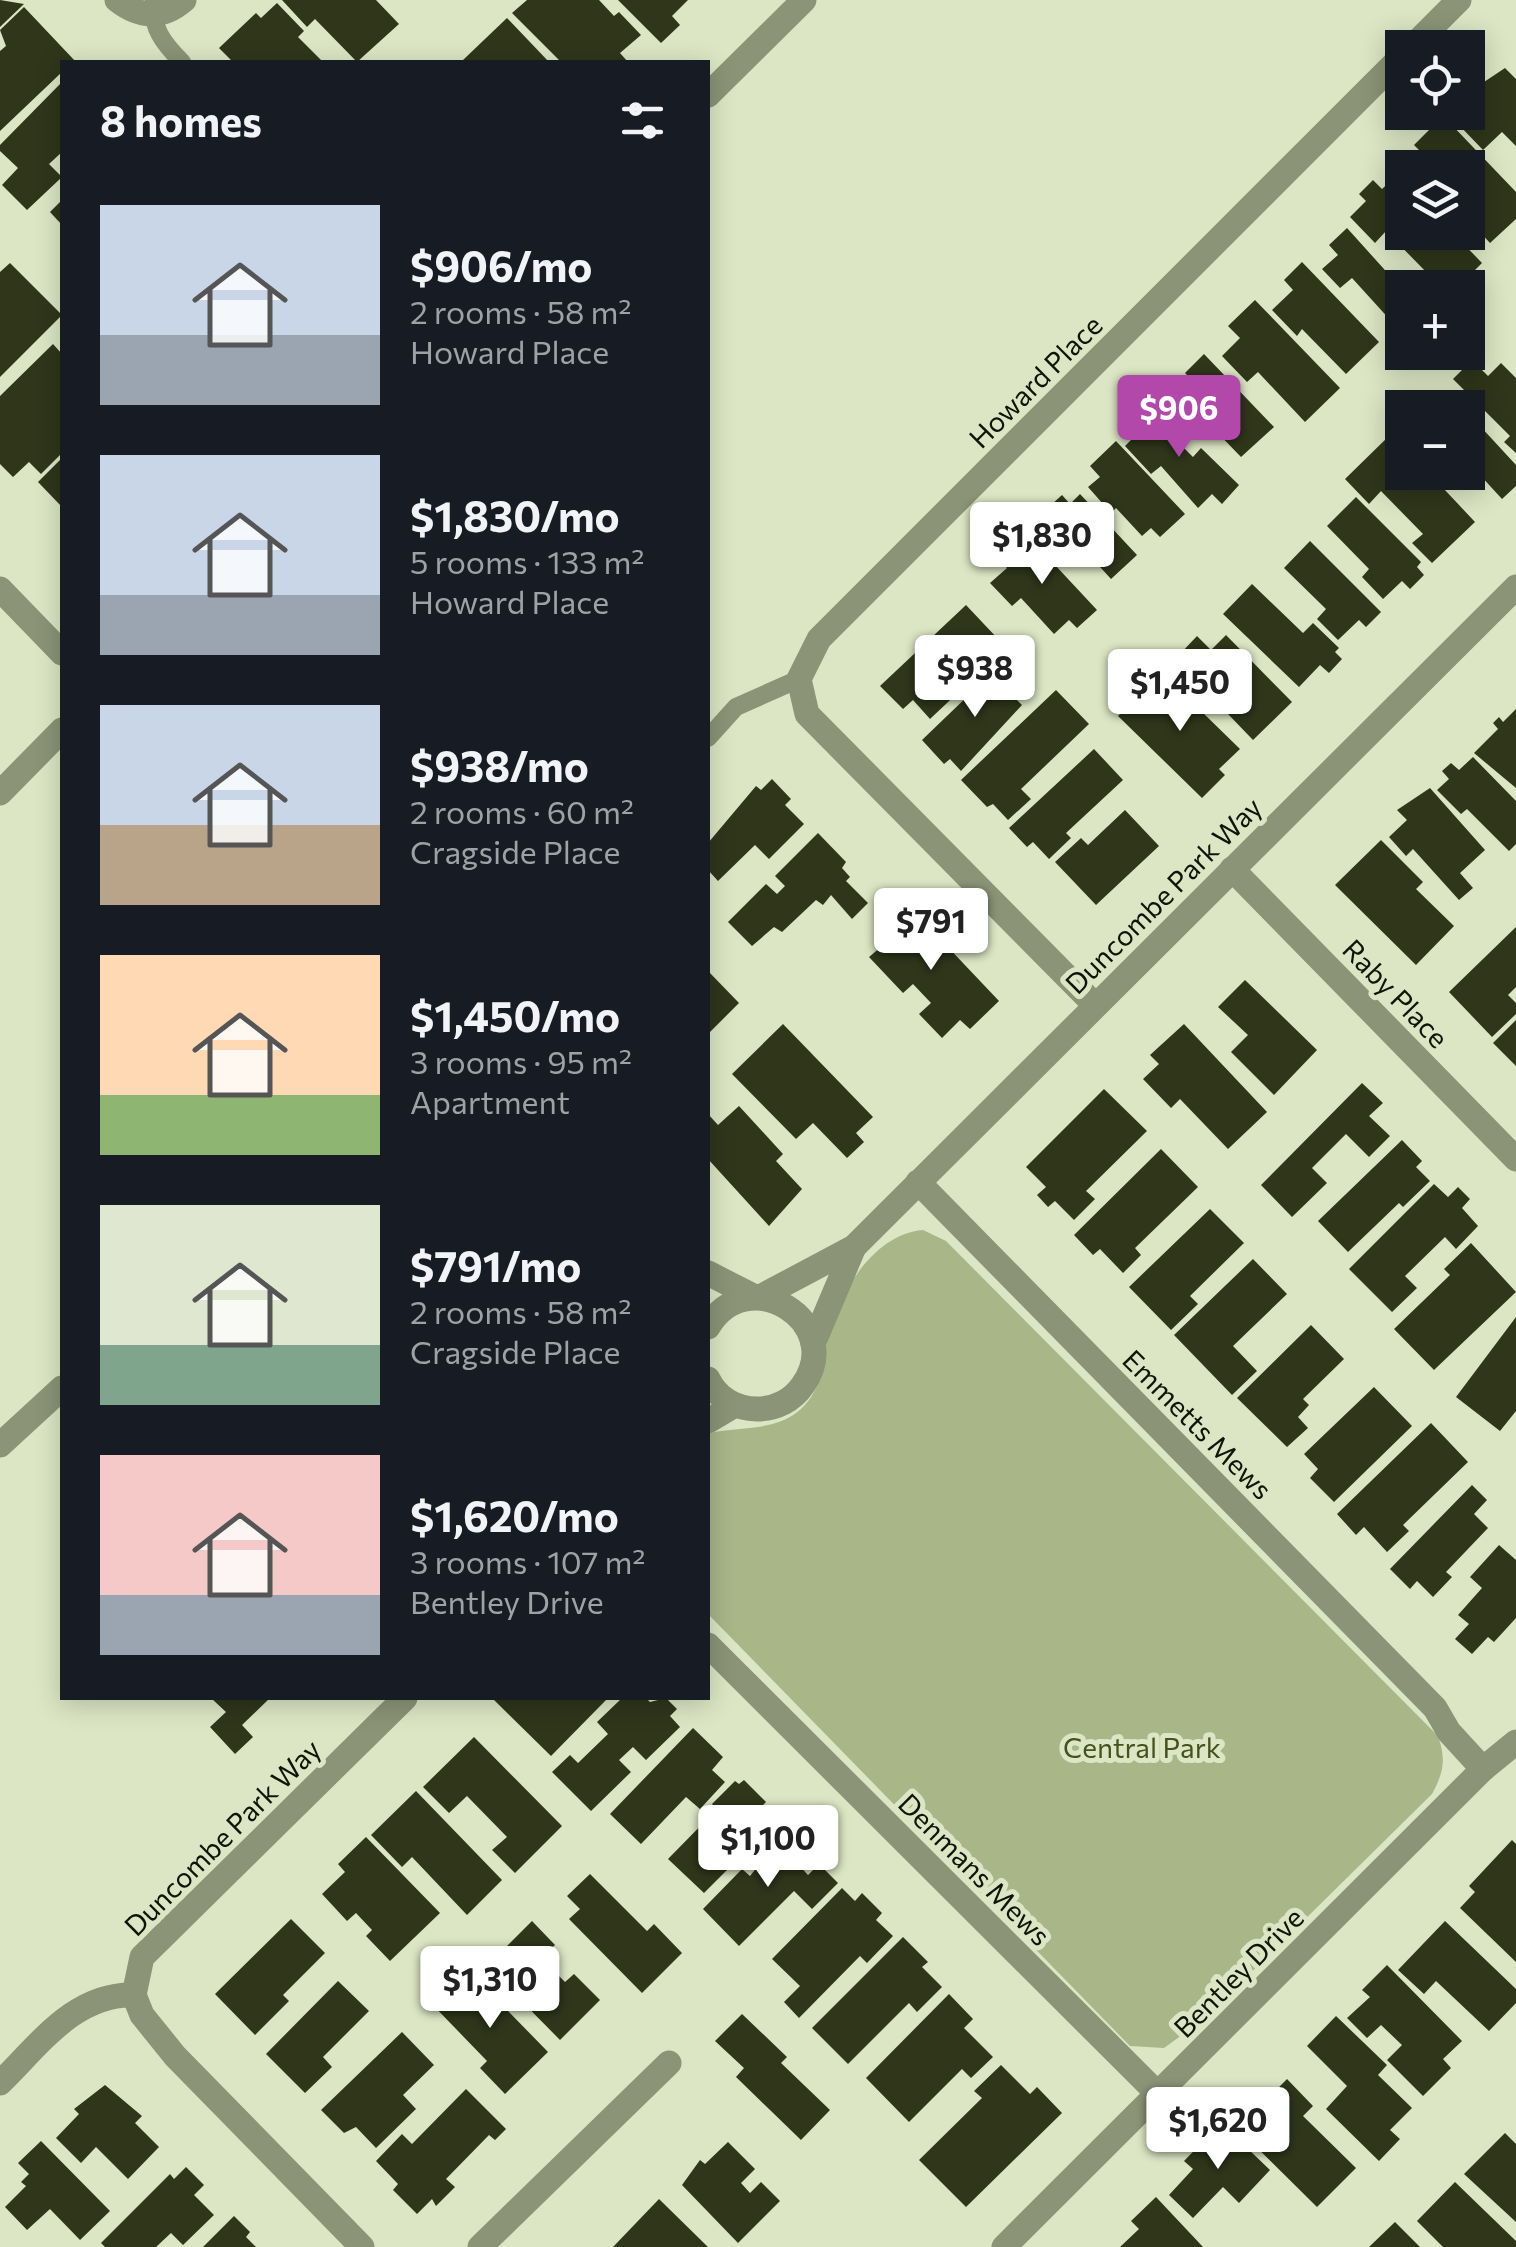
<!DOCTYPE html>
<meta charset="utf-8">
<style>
body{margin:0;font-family:Commissioner,sans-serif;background:#242831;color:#f1f3f6;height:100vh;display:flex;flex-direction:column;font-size:38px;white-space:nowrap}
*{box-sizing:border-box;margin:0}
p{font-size:32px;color:#9ea1a6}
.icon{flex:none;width:55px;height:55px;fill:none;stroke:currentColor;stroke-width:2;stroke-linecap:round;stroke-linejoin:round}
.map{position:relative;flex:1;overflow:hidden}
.sheet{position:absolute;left:60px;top:60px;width:650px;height:1640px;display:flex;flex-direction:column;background:#171b24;border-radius:0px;box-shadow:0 5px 25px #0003}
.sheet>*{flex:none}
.fabs{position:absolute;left:1385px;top:30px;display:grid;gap:20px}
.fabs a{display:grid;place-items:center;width:100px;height:100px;border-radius:0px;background:#171b24;box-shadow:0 5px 25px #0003;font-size:50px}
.price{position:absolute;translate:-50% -85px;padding:0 22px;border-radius:10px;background:#fff;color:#222;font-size:32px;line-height:65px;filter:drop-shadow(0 2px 5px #0008)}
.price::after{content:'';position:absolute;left:50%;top:60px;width:30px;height:22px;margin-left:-15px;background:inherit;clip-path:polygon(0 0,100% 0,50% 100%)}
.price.current{background:#b248a9;color:#fff}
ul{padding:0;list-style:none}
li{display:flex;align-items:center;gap:30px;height:250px;padding:0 40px}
li span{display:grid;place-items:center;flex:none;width:280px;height:200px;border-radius:0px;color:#555}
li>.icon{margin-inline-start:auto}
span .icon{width:120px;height:120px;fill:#fffc;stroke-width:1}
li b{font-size:42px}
h2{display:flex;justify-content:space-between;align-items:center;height:120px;padding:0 40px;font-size:42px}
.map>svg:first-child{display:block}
</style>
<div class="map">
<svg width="1516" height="2247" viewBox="0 0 1516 2247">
<rect width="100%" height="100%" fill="#dce6c4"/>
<path fill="#a8b688" d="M923 1230 946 1241 1438 1736C1446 1759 1444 1772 1432 1794L1204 2019 1164 2048 1130 2046 708 1614V1433C735 1427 773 1431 796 1413 823 1393 820 1366 828 1338 839 1292 874 1234 923 1230Z"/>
<g fill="#2f361a">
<polygon points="0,0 24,4 0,27"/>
<polygon points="282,0 376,0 399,24 357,62 315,19 307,27"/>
<polygon points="527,0 599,0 614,16 619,12 641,35 620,53 628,62 561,62 512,13"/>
<polygon points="618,0 688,0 672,16 680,25 661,43"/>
<polygon points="277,3 304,31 298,37 323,62 233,62 219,48 256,13 261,18"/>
<polygon points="24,7 76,62 62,62 62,72 0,131 0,51 6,46 0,30"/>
<polygon points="507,18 549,62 463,60"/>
<polygon points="1505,68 1516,79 1516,146 1502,132 1483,150 1457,123 1482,101 1472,90"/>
<polygon points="62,82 62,152 49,164 62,177 27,210 2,185 18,168 0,151 0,145"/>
<polygon points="1449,122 1516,192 1516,219 1490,243 1468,219 1468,168 1402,168 1420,151 1414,145 1435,124 1441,130"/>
<polygon points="1397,175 1402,181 1402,232 1452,232 1482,263 1457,288 1422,288 1432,278 1386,231 1375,243 1350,217 1366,201 1359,194 1373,180 1382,189"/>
<polygon points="62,200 62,225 50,212"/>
<polygon points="1347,228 1402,289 1402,312 1392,322 1352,278 1340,288 1322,269 1338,255 1329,245"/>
<polygon points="1302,262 1379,342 1346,374 1302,329 1297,336 1272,310 1293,290 1284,280"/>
<polygon points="10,263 62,315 0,377 0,272"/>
<polygon points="1255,300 1340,388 1305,422 1258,372 1247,382 1222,356 1240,338 1228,326"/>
<polygon points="53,344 62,354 62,453 41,474 29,462 13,477 0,464 0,396"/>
<polygon points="1204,354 1274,427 1241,457 1208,423 1201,430 1172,400 1192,380 1185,373"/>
<polygon points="1472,360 1488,376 1501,363 1516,378 1516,453 1504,442 1510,436 1453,379"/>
<polygon points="1161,406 1187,437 1181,445 1193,457 1201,448 1239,485 1222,504 1212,494 1198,508 1161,466 1151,474 1125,446 1142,429 1137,423"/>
<polygon points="1468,413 1516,465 1516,486 1502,499 1480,475 1467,486 1454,472 1468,472"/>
<polygon points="1391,434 1402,446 1402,472 1428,472 1475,522 1432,563 1412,543 1423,534 1381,491 1369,504 1345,479"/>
<polygon points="1116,441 1185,514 1160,537 1151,528 1142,536 1116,508 1111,513 1088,487 1100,477 1090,466"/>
<polygon points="62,458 62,507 38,482"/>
<polygon points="1080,494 1137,555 1111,579 1081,546 1063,563 1037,535 1060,514 1051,505 1062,495 1070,504"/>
<polygon points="1356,497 1421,562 1417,567 1424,575 1410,589 1402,581 1383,599 1362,577 1369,569 1327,526"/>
<polygon points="1027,535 1097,610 1077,628 1069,620 1054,634 1021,598 1012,606 990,583 1007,568 1001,561"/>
<polygon points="1310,541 1381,612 1366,627 1359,620 1338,640 1317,619 1326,609 1284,568"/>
<polygon points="1252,584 1303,633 1313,623 1339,648 1335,652 1342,659 1329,673 1320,665 1299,687 1223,614"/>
<polygon points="966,605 999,640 958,678 965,686 930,719 913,700 903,709 880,686"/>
<polygon points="1226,635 1292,702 1253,740 1228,714 1234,708 1180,654 1197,636 1211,650"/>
<polygon points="1000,665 1017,683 1008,691 1022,705 961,771 950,759 944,764 922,740"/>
<polygon points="1161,672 1240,749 1219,769 1225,775 1202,798 1118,716"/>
<polygon points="1056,690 1089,724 1021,789 1031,799 1008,820 993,804 987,807 961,780"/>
<polygon points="1516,709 1516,788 1474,753 1498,729 1493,723 1499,717 1503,722"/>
<polygon points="1094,749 1123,780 1066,833 1071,838 1049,859 1033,842 1027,847 1009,828"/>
<polygon points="1473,757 1516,801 1516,844 1509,851 1467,809 1461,814 1437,790 1449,779 1442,771 1451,763 1459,770"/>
<polygon points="772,779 791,799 785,805 804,824 769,859 755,845 718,881 708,870 708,843 756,786 761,790"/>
<polygon points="1430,788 1485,850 1460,873 1473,888 1459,900 1413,849 1406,856 1389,837 1407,820 1397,810"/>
<polygon points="1125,810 1159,846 1096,905 1055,862 1081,838 1088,845"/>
<polygon points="818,833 846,862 842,868 850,877 846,881 868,903 852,919 831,895 823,905 816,900 782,932 774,927 752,946 728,922 766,884 777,894 785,886 775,876"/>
<polygon points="1381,840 1423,882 1416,889 1454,926 1416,965 1335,885"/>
<polygon points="908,905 999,1001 970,1029 960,1020 942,1038 919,1014 931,1003 913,984 903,993 869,957 882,946 874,937"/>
<polygon points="1516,927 1516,987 1508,995 1516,1003 1516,1014 1492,1037 1449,992"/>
<polygon points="708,971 739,1003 708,1034"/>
<polygon points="1245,980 1317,1050 1274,1095 1231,1052 1248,1035 1218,1007"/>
<polygon points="1516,1020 1516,1066 1493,1043"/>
<polygon points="783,1024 873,1117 856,1133 864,1142 847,1158 813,1123 796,1139 732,1074"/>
<polygon points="1184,1024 1267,1112 1228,1149 1180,1099 1171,1108 1143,1079 1159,1064 1150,1055"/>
<polygon points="1362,1083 1383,1103 1369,1116 1390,1136 1369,1157 1346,1134 1312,1168 1327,1183 1292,1217 1261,1185"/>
<polygon points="1104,1089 1147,1131 1086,1191 1095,1199 1074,1220 1055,1201 1048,1207 1037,1195 1046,1187 1026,1167"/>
<polygon points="739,1106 783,1154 776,1161 802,1189 769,1226 708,1159 708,1114 718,1125"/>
<polygon points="1402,1140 1422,1161 1416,1167 1430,1181 1403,1207 1399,1203 1348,1252 1318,1221"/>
<polygon points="1161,1149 1198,1187 1135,1248 1141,1255 1123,1273 1100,1249 1093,1255 1074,1235"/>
<polygon points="1434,1184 1448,1197 1458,1187 1470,1199 1462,1208 1478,1226 1456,1249 1445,1237 1405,1276 1417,1288 1392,1312 1349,1269"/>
<polygon points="1210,1209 1244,1243 1190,1296 1198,1304 1171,1330 1129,1287"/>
<polygon points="1471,1243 1516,1292 1434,1370 1394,1329 1450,1275 1444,1269"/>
<polygon points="1253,1259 1287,1294 1233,1346 1257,1371 1232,1395 1174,1335"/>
<polygon points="1516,1317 1516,1411 1500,1431 1456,1397"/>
<polygon points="1311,1325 1344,1359 1303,1399 1309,1405 1298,1417 1308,1428 1287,1447 1237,1398"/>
<polygon points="1374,1387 1412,1426 1334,1502 1310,1478 1318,1469 1304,1454"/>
<polygon points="1431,1423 1468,1462 1403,1525 1409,1531 1387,1552 1364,1527 1356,1535 1337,1514"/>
<polygon points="1472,1485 1487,1500 1474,1514 1488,1528 1446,1572 1452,1577 1433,1597 1417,1581 1410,1589 1390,1569"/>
<polygon points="1499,1545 1516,1560 1516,1618 1494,1642 1488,1637 1472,1654 1455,1639 1469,1624 1458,1615 1482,1588 1470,1577"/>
<polygon points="211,1698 270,1698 242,1725 253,1737 235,1754 210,1727 226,1712"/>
<polygon points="492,1698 608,1698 551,1756"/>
<polygon points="622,1698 646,1698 650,1702 666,1698 677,1709 670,1716 680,1727 646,1760 633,1747 619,1760 631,1772 591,1811 552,1772 570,1755 578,1763 608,1734 597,1722"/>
<polygon points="693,1728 723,1757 712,1770 725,1782 700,1809 686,1797 641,1844 610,1814"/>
<polygon points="474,1737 562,1826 515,1873 492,1850 507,1837 467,1796 449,1813 423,1787"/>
<polygon points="744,1780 766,1802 761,1807 782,1827 760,1849 754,1843 704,1893 668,1859 717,1809 712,1804 735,1781 739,1784"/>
<polygon points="416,1791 502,1880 467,1915 412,1857 402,1867 371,1835"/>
<polygon points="788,1829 807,1849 795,1861 808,1875 819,1864 838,1883 812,1909 794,1891 739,1946 703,1909 742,1869 750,1876"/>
<polygon points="366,1837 440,1913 390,1961 366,1936 372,1930 356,1913 347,1921 322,1894 345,1872 338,1864"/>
<polygon points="1512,1840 1516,1844 1516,1962 1460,1908 1475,1892 1469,1886"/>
<polygon points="590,1874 647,1931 654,1924 682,1953 642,1993 569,1919 580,1909 567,1896"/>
<polygon points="842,1888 855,1901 862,1893 882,1913 876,1920 893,1936 867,1963 860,1956 799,2018 784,2002 800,1986 772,1959"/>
<polygon points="291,1919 325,1953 283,1995 289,2001 255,2035 215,1994"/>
<polygon points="532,1921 555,1945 541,1958 565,1982 574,1974 600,2000 560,2040 487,1966"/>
<polygon points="1445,1921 1516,1989 1516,2003 1489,2031 1436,1981 1424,1994 1398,1970"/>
<polygon points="903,1937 928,1962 922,1967 942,1987 917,2012 909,2003 848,2064 812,2028"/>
<polygon points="1387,1965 1462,2041 1443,2059 1451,2068 1423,2096 1387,2060 1402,2045 1381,2025 1367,2038 1347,2018 1370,1997 1362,1990"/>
<polygon points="474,1976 548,2052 505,2094 480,2068 487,2061 428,2000 450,1979 460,1989"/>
<polygon points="338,1981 369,2011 323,2057 332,2067 305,2093 266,2054"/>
<polygon points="949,1994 973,2019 964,2028 993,2057 971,2078 962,2069 909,2122 866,2078"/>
<polygon points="742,2014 787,2057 781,2063 830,2110 801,2140 736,2077 744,2068 715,2041"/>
<polygon points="1336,2016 1387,2065 1378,2075 1412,2108 1390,2130 1400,2139 1379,2161 1326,2109 1347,2086 1307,2046"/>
<polygon points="402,2032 434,2065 403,2095 416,2109 376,2148 356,2127 344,2133 321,2110"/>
<polygon points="1001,2065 1030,2094 1037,2087 1062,2113 966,2207 919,2160 982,2098 974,2091"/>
<polygon points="1287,2079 1313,2106 1303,2116 1356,2168 1317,2207 1238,2129"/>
<polygon points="105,2085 142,2116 135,2123 159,2147 128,2179 96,2147 81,2163 56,2138 79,2114 74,2109"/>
<polygon points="466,2089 506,2129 495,2140 489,2135 446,2179 455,2187 436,2206 432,2199 417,2214 393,2190 398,2184 376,2161 402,2134 412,2144"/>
<polygon points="1221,2123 1270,2170 1239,2203 1223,2187 1193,2218 1169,2195 1193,2169 1184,2161"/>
<polygon points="1505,2133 1516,2144 1516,2222 1464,2174"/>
<polygon points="41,2141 110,2211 80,2240 50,2209 27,2230 5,2207 26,2186 21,2182 29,2174 18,2163"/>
<polygon points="728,2142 755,2169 741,2183 750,2193 761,2182 780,2201 738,2243 682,2185 700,2160 705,2164"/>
<polygon points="186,2167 204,2185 194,2195 214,2215 183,2245 171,2233 156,2247 105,2247 101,2243 170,2174 174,2179"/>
<polygon points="1455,2182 1516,2241 1516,2247 1443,2247 1417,2221"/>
<polygon points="1156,2197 1203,2247 1120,2247 1139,2229 1131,2221"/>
<polygon points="659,2199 708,2247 613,2247"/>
<polygon points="234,2216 250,2232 246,2237 256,2247 203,2247"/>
<polygon points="1395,2222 1420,2247 1369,2247"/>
</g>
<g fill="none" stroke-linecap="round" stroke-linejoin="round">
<g stroke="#8b9476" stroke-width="18">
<path d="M154 0C150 27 164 44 182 62"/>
<polyline points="708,738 736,707 799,679"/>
</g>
<g stroke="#8b9476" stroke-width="25">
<path d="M117 0C140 18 162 19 184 0"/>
<polyline points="1411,48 1459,0"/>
<polyline points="1232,869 1516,1159"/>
<polyline points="1095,1005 807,714 799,679 819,639 1402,56"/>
<polyline points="918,1182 1435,1708 1449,1732 1483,1769"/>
<polyline points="708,1273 753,1296"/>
<polyline points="762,1296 854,1247 1516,587"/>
<path d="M708 1327C747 1260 847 1322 803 1385 793 1400 776 1409 757 1409 736 1409 717 1398 708 1379"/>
<polyline points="813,1344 854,1247"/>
<polyline points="708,1421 735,1405"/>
<polyline points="0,1445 62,1388"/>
<polyline points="708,1645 1158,2094"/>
<polyline points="134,1995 142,2015 175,2056 362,2247"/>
<path d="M0 2083C39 2045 75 1993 134 1995L142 1957 405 1698"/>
<polyline points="480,2247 669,2063"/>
<polyline points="1004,2247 1483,1769 1516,1742"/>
</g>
<g stroke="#8b9476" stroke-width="25">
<polyline points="708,95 804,0"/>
<polyline points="0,589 62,653"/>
<polyline points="0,793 62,730"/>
</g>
</g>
<g text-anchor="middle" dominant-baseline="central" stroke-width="10" stroke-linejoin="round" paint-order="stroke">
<g font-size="28" fill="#101408" stroke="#dce6c4">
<text transform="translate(1035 381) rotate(-45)">Howard Place</text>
<text transform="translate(1163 895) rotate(-45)">Duncombe Park Way</text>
<text transform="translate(1396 993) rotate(46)">Raby Place</text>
<text transform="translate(1198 1424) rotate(45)">Emmetts Mews</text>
<text transform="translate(222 1837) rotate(-45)">Duncombe Park Way</text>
<text transform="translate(975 1869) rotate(45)">Denmans Mews</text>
<text transform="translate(1238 1972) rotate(-45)">Bentley Drive</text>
</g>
<g font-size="28" fill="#45521d" stroke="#dce6c4">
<text x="1142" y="1747">Central Park</text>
</g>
</g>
</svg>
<div class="fabs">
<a><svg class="icon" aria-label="locate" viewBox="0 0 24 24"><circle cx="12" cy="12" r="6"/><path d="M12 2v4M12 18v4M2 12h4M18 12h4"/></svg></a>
<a><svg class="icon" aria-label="layers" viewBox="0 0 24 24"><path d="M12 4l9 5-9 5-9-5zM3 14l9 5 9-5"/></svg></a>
<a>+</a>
<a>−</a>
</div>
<b class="price current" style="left:1179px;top:460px">$906</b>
<b class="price" style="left:1042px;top:587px">$1,830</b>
<b class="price" style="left:975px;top:720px">$938</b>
<b class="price" style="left:1180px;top:734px">$1,450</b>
<b class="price" style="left:931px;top:973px">$791</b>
<b class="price" style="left:768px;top:1890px">$1,100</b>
<b class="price" style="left:490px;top:2031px">$1,310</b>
<b class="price" style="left:1218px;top:2172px">$1,620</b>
<section class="sheet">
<h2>8 homes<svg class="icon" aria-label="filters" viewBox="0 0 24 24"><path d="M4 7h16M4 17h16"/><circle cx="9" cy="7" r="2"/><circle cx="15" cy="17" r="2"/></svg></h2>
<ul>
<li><span style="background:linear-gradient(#c9d6e8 65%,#9aa5b1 0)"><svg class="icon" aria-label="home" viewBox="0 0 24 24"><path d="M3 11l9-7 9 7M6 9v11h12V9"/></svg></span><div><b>$906/mo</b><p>2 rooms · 58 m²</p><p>Howard Place</p></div></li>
<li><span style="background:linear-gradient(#c9d6e8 70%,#9aa5b1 0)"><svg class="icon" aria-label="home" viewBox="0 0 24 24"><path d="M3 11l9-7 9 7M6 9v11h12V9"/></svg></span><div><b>$1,830/mo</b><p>5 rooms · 133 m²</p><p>Howard Place</p></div></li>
<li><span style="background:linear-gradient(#c9d6e8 60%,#b9a48a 0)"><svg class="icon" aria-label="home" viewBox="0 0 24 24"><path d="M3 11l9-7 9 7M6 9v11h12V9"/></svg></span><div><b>$938/mo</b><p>2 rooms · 60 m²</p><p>Cragside Place</p></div></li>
<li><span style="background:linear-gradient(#ffd9b3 70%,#8fb573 0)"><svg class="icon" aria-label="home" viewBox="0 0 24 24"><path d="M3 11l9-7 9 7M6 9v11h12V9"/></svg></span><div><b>$1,450/mo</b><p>3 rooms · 95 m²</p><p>Apartment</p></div></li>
<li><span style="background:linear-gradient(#dfe7d0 70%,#7fa58c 0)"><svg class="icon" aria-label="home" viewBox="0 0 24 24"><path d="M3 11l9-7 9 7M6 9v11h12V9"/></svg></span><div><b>$791/mo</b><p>2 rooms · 58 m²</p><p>Cragside Place</p></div></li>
<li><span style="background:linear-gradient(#f6c9c9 70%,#9aa5b1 0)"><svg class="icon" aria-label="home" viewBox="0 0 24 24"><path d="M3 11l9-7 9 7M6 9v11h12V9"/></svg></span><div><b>$1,620/mo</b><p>3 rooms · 107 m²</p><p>Bentley Drive</p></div></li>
</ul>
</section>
</div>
